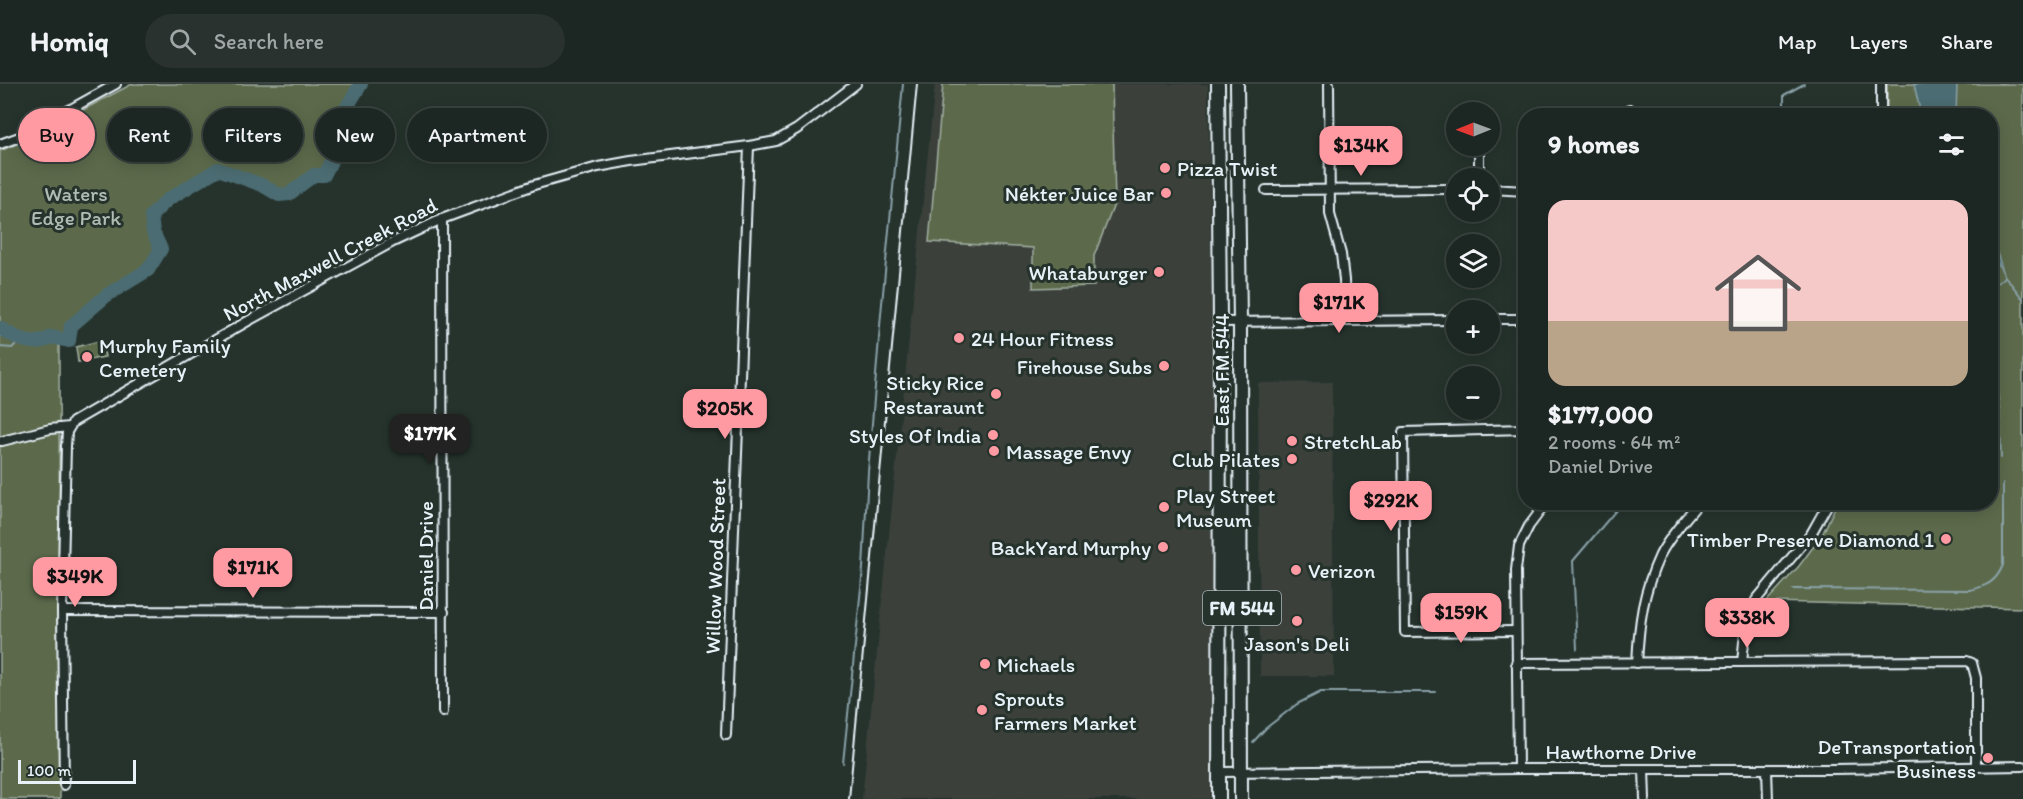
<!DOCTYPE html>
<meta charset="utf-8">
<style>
body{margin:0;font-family:Itim,sans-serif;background:#29322f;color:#f1f3f6;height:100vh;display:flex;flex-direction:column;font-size:22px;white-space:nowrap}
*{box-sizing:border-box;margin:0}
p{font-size:20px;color:#a0a5a5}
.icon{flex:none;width:33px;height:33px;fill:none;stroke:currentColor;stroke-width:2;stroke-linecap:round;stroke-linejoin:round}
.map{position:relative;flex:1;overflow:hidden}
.sheet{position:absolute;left:1518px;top:24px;width:480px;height:402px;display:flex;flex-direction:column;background:#1c2622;border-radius:24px;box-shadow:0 3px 15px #0003,0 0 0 2px #3a4340}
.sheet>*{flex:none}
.banner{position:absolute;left:18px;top:24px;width:570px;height:54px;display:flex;gap:12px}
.needle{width:39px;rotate:269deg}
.tools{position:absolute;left:1446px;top:18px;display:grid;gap:12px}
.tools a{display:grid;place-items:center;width:54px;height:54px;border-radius:50%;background:#1c2622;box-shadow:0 3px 15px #0003,0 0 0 2px #3a4340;font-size:30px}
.scale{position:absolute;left:18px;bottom:15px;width:118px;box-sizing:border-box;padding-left:6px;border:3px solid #e8f1f8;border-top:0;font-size:16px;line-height:21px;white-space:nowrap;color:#e8f1f8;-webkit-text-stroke:4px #26332d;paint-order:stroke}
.price{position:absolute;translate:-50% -51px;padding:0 14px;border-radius:12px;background:#ff9aa2;color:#111;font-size:20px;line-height:39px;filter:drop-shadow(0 2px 3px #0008)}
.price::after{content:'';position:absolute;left:50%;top:36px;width:18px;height:14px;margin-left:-9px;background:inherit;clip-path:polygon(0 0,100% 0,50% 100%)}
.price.current{background:#222;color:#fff}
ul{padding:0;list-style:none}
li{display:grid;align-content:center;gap:12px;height:318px;padding:0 30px}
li+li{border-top:2px solid #3a4340}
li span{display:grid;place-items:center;height:186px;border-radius:18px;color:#555}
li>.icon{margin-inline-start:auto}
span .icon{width:108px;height:108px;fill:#fffc;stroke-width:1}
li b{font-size:26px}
h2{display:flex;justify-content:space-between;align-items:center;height:72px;padding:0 30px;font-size:26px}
.tag{padding:0 21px;border-radius:27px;background:#1c2622;box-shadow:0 3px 15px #0003,0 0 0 2px #3a4340;font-size:21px;line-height:54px}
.tag.current{background:#ff9aa2;color:#111}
header{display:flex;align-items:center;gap:36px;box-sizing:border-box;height:84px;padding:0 30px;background:#1c2622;border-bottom:2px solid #3a4340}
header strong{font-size:28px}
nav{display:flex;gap:33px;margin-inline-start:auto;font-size:21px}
.search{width:420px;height:54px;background:#29322f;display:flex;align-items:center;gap:15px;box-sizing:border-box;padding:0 21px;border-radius:33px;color:#a0a5a5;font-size:22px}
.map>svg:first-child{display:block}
</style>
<header>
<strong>Homiq</strong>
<div class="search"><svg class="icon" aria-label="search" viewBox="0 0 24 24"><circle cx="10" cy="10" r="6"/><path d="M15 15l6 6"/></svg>Search here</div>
<nav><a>Map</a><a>Layers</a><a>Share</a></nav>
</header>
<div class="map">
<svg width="2023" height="715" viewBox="0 0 2023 715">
<rect width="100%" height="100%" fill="#26332d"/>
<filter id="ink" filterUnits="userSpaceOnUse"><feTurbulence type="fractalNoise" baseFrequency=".0167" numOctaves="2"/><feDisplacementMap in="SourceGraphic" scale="12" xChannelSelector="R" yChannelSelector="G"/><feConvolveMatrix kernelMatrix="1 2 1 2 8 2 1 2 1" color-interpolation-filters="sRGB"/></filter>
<g filter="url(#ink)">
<g fill="#3b413a">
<polygon points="935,0 1208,0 1212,238 1211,715 862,715"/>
<polygon points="1332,298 1334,592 1260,592 1258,299"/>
</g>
<g fill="#5c6b4c" stroke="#a2aea2" stroke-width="1.5">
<polygon points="132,0 361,0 340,34 344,52 324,91 314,91 289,110 279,111 262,101 218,85 167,116 151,132 153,148 161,165 148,186 107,211 72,242 69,257 59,255 60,715 0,715 0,67 26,56"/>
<polygon points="943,0 1112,0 1115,118 1094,172 1094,202 1033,204 1033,164 929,158"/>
<polygon points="1887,0 2023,0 2023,524 1766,518 1799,482 1822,451 1837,419 1990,418 1990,32 1887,31"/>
<polygon points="103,256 105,273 78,278 76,263"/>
</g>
<g fill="#4b6c72" stroke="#8aa1a8" stroke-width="1.5">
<polygon points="1914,0 1957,0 1956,31 1921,31"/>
<polygon points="1990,123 1994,135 1993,157 2005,193 1991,166"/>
</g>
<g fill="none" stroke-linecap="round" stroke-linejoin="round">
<g stroke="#8aa1a8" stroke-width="2">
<polyline points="1793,32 1784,22 1784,11 1804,0"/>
<polyline points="2004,191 2023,215"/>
<polyline points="1996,200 2005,193"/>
<polyline points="1990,236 2000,333 2001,374"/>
<polyline points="0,263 12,264 20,256"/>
<path d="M1793 505 1970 506C1987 502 1996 498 2003 481V400"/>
<polyline points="1577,565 1573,477 1623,418"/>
<polyline points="1253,658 1266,644 1297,620 1321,608 1436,608"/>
<polyline points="843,679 863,484 868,388 881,230 903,0"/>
</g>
<path stroke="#4b6c72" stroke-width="14" d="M0 244C16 254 33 265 51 253L69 257 71 242 107 211 148 186 161 165 153 148 151 132 167 116 218 85 262 101 279 111 289 110 314 91H324L344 52 340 34 361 0"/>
<defs>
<g id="street">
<polyline points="1329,0 1330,130 1341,170 1344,196 1345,237"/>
<polyline points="1881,0 1881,32"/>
<polyline points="1630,25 1630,32"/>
<polyline points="1479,28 1479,26"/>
<polyline points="0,60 22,52 116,0"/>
<polyline points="1479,94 1479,62"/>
<polyline points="1490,105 1526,107"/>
<polyline points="1266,106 1456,105"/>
<polyline points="442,135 443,628"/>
<polyline points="1490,235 1526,235"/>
<polyline points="1220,238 1456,236"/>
<polyline points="2,357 50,345 69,343"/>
<polyline points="62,527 444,528"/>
<polyline points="1516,547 1405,548 1403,348 1526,345"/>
<polyline points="1742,578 1745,548 1756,516 1811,450 1829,418"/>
<polyline points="1516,579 1967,577 1972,579 1976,594 1976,683"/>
<path d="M1637 579C1639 538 1643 508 1660 471 1670 451 1686 435 1699 418"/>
<polyline points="726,651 749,62"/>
<polyline points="1518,685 1516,486 1519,462 1529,442 1547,418"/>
<polyline points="1644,685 1645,715"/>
<polyline points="1767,685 1768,715"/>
<polyline points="1220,688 1518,685 1835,685 2023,682"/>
<polyline points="64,701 62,527 66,362 67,348 73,338 248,237 393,158 442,135 534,101 598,83 631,77 749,62 776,57 797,45 856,0"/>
</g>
<g id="primary">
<polyline points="1218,0 1220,238 1219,715"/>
<polyline points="1237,0 1240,238 1241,715"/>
<polyline points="1223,408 1229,424 1231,511 1242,512"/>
</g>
</defs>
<use href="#street" stroke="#e8f1f8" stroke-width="12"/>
<use href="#primary" stroke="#e8f1f8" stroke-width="16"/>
<use href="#street" stroke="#26332d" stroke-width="8"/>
<use href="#primary" stroke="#26332d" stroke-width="12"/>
<polyline stroke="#e8f1f8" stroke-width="2" points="849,715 917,0"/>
</g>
</g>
<g fill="#ff9aa2" stroke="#26332d" stroke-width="2">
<circle cx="1165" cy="84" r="6"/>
<circle cx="1166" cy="109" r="6"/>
<circle cx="1159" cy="188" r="6"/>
<circle cx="959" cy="254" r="6"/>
<circle cx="87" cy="273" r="6"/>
<circle cx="1164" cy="282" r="6"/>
<circle cx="996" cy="310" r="6"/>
<circle cx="993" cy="351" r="6"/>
<circle cx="1292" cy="357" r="6"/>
<circle cx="994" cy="367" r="6"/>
<circle cx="1292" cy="375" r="6"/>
<circle cx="1164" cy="423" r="6"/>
<circle cx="1946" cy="455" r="6"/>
<circle cx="1163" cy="463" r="6"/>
<circle cx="1296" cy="486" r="6"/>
<circle cx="1297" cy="537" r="6"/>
<circle cx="985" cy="580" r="6"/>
<circle cx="982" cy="626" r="6"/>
<circle cx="1988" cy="674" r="6"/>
</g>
<g text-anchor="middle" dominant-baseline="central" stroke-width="6" stroke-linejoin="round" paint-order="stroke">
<rect fill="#26332d" stroke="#aeb8bb" stroke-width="1.5" x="1203" y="507" width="78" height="34" rx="4.5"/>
<g font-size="20" font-weight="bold" fill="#e8f1f8">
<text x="1242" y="524">FM 544</text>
</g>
<g font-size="21" fill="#e8f1f8" stroke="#26332d" text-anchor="start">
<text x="1177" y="84">Pizza Twist</text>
<text x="1154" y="109" text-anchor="end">Nékter Juice Bar</text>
<text x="1147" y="188" text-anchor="end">Whataburger</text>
<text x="971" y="254">24 Hour Fitness</text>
<text x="99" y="261">Murphy Family<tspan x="99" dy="24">Cemetery</tspan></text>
<text x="1152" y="282" text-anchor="end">Firehouse Subs</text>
<text x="984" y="298" text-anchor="end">Sticky Rice<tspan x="984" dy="24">Restaraunt</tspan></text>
<text x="981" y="351" text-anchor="end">Styles Of India</text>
<text x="1304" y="357">StretchLab</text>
<text x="1006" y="367">Massage Envy</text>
<text x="1280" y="375" text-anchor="end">Club Pilates</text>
<text x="1176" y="411">Play Street<tspan x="1176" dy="24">Museum</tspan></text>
<text x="1934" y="455" text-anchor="end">Timber Preserve Diamond 1</text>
<text x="1151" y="463" text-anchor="end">BackYard Murphy</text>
<text x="1308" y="486">Verizon</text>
<text x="1297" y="559" text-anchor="middle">Jason's Deli</text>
<text x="997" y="580">Michaels</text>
<text x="994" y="614">Sprouts<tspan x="994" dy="24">Farmers Market</tspan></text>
<text x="1976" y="662" text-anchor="end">DeTransportation<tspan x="1976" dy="24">Business</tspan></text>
</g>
<g font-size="21" fill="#b0bbb3" stroke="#26332d">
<text x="76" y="109">Waters<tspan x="76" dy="24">Edge Park</tspan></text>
</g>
<g font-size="21" fill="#e8f1f8" stroke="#26332d">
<text transform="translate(330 175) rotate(-28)">North Maxwell Creek Road</text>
<text transform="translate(1221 286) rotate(-90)">East FM 544</text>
<text transform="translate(425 472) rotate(-90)">Daniel Drive</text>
<text transform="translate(715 482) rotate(-88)">Willow Wood Street</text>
<text x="1621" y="667">Hawthorne Drive</text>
</g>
</g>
</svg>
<div class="tools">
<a><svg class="needle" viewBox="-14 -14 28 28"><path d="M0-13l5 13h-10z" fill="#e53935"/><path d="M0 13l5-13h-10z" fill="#a0a5a5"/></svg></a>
<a><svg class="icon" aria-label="locate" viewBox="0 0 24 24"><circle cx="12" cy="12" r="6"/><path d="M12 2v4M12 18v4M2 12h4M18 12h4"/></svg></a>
<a><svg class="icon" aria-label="layers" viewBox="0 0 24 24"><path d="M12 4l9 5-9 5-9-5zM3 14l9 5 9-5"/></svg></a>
<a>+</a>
<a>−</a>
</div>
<div class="scale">100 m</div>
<b class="price" style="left:1361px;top:93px">$134K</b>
<b class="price" style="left:1339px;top:250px">$171K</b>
<b class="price" style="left:725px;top:356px">$205K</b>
<b class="price current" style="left:430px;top:381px">$177K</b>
<b class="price" style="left:1391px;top:448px">$292K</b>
<b class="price" style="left:253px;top:515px">$171K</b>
<b class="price" style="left:75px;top:524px">$349K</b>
<b class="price" style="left:1461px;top:560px">$159K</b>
<b class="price" style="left:1747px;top:565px">$338K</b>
<div class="banner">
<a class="tag current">Buy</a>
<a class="tag">Rent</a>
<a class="tag">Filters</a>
<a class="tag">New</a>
<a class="tag">Apartment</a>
</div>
<section class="sheet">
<h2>9 homes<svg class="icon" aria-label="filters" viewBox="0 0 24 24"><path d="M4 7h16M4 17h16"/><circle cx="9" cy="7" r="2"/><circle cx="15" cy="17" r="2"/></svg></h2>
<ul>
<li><span style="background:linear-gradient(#f6c9c9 65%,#b9a48a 0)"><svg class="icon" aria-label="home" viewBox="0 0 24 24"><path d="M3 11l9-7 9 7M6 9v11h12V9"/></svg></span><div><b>$177,000</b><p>2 rooms · 64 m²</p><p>Daniel Drive</p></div></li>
</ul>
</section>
</div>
